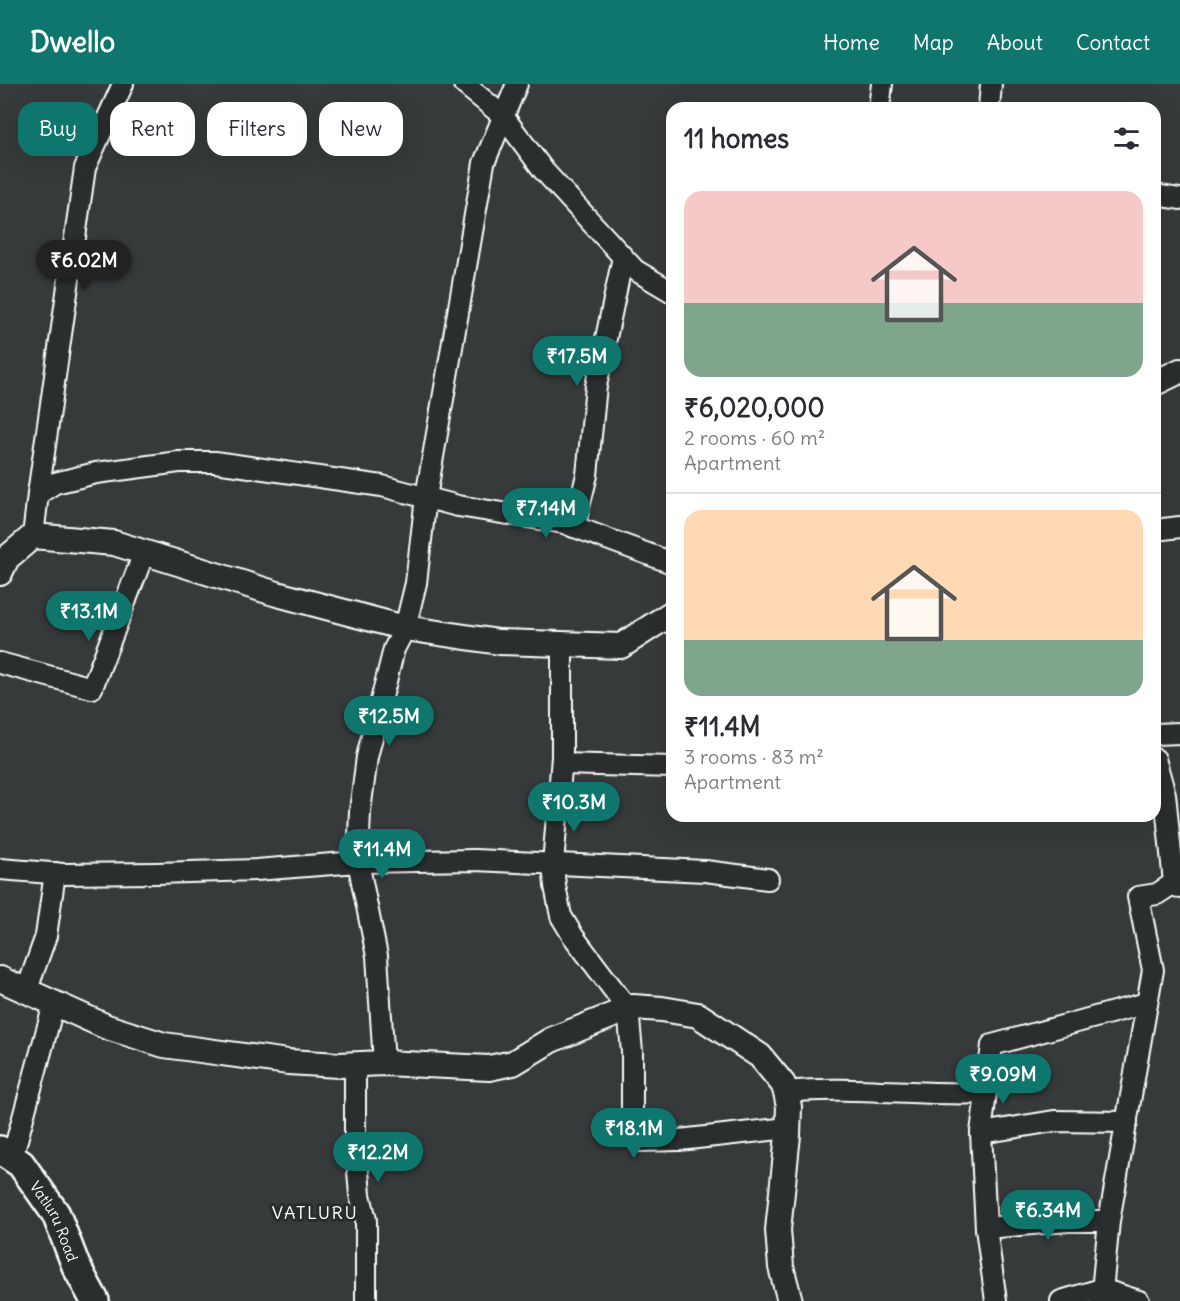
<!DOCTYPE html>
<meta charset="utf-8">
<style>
body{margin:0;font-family:Delius,sans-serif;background:#f7f7f7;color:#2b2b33;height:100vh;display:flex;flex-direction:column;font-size:22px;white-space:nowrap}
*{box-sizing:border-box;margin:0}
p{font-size:20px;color:#7c7c81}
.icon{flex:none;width:33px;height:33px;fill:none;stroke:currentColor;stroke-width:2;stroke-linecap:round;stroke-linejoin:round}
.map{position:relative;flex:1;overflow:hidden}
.drawer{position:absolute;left:666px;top:18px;width:495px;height:720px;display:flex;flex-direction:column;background:#fff;border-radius:18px;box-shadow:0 6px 24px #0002}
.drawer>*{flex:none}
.banner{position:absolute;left:18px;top:18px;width:558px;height:54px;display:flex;gap:12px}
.price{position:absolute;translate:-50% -51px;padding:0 14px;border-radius:21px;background:#0f766e;color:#fff;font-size:20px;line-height:39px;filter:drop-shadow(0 2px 3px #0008)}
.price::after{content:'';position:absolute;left:50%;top:36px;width:18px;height:14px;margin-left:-9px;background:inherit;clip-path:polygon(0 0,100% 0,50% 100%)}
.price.current{background:#222;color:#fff}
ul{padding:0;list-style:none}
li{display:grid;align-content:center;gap:12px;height:318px;padding:0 18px}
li+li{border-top:2px solid #e1e1e2}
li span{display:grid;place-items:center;height:186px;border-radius:18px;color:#555}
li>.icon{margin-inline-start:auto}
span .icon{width:108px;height:108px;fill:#fffc;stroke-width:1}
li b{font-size:26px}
h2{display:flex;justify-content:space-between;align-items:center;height:72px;padding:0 18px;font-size:26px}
.pill{padding:0 21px;border-radius:18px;background:#fff;box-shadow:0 6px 24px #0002;font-size:21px;line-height:54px}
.pill.current{background:#0f766e;color:#fff}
header{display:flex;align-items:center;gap:36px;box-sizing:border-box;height:84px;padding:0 30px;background:#0f766e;color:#fff}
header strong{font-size:28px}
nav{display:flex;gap:33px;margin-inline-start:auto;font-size:21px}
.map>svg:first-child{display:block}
</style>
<header>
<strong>Dwello</strong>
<nav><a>Home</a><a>Map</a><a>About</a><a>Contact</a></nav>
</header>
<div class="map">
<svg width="1180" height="1217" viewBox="0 0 1180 1217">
<rect width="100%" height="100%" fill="#373a3b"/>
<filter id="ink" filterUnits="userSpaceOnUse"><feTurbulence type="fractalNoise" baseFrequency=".0167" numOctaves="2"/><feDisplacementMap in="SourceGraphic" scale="12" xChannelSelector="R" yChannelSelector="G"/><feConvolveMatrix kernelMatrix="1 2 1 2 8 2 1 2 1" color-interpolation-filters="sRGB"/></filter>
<g filter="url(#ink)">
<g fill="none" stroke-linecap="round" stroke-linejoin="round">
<defs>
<g id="minor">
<polyline points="464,0 503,32 544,87 635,186 672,208"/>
<polyline points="879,24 882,0"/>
<polyline points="989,24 991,0"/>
<polyline points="1155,111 1180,115"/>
<polyline points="38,410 85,84 123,0"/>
<polyline points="574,443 587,391 596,302 623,173"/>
<polyline points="1155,446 1180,443"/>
<polyline points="33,452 38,410 55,399 96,389 179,378 215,378 382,402 458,422 564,439 672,479"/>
<polyline points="562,562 562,673 553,780 555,802 561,832 573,852 628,925 632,968 632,1033 638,1057 679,1056 788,1044"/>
<polyline points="0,579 92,604 144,469"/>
<polyline points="1155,650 1180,649"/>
<polyline points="1155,675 1165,710 1174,799 1180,804"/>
<polyline points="562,680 672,683"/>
<polyline points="0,785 63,790 156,789 256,786 358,778 475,776 705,787 768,795"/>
<polyline points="26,908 46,852 55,789"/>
<polyline points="384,979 377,872 358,778 360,727 367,673 394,565 405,544 416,499 426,413 484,79 517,0"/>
<polyline points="355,980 355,1051 360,1111 366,1136 366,1217"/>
<path d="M786 1008C852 1001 919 1012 985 1009"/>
<polyline points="981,1049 1054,1037 1127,1038"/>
<polyline points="12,1074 54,920"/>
<polyline points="986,1144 1068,1137 1109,1137"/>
<polyline points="996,1217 986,1144 981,1049 992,961 1147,919"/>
<polyline points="1061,1217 1101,1205 1139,1217"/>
<polyline points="1101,1217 1109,1137 1153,886 1138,813 1157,810 1174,799"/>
</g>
<g id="tertiary">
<polyline points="1155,299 1180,287"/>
<polyline points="0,489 7,474 33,452 114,459 277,510 405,544 499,558 621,562 672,529"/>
<polyline points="0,895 107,943 164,961 288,978 339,981 384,979 489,984 513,979 551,956 633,923 662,925 698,931 760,972 783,1000 786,1008 789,1023 788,1051 778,1146 781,1183 790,1217"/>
</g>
<g id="secondary">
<path id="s1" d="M0 1066 21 1080 56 1130 76 1182 95 1217"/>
</g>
</defs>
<use href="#minor" stroke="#fff" stroke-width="24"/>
<use href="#tertiary" stroke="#fff" stroke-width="28"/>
<use href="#secondary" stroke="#fff" stroke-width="32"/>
<use href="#minor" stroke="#2a2d2e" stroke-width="20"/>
<use href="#tertiary" stroke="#2a2d2e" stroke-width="24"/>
<use href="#secondary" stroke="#2a2d2e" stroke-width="27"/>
</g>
</g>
<g text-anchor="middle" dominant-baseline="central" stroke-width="6" stroke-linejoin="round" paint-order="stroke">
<g font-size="15" fill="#fff" stroke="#2a2d2e">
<text stroke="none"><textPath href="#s1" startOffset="92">Vatluru Road</textPath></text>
</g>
<g font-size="18" letter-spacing="1.5" fill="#fff" stroke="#2a2d2e">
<text x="315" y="1128">VATLURU</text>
</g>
</g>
</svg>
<b class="price current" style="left:84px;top:207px">₹6.02M</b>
<b class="price" style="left:577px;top:303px">₹17.5M</b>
<b class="price" style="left:546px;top:455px">₹7.14M</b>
<b class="price" style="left:89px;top:558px">₹13.1M</b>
<b class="price" style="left:389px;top:663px">₹12.5M</b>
<b class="price" style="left:574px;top:749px">₹10.3M</b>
<b class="price" style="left:382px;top:796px">₹11.4M</b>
<b class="price" style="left:1003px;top:1021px">₹9.09M</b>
<b class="price" style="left:634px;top:1075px">₹18.1M</b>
<b class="price" style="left:378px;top:1099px">₹12.2M</b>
<b class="price" style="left:1048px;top:1157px">₹6.34M</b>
<div class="banner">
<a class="pill current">Buy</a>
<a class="pill">Rent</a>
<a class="pill">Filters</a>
<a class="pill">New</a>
</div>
<section class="drawer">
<h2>11 homes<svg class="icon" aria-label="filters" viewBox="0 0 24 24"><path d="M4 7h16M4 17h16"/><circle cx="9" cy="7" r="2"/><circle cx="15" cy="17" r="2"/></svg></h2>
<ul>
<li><span style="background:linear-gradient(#f6c9c9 60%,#7fa58c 0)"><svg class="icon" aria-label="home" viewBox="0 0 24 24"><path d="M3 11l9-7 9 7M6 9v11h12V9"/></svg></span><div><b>₹6,020,000</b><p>2 rooms · 60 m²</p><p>Apartment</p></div></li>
<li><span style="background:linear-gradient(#ffd9b3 70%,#7fa58c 0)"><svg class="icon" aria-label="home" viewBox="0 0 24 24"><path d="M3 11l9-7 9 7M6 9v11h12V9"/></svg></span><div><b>₹11.4M</b><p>3 rooms · 83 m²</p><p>Apartment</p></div></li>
</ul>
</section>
</div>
